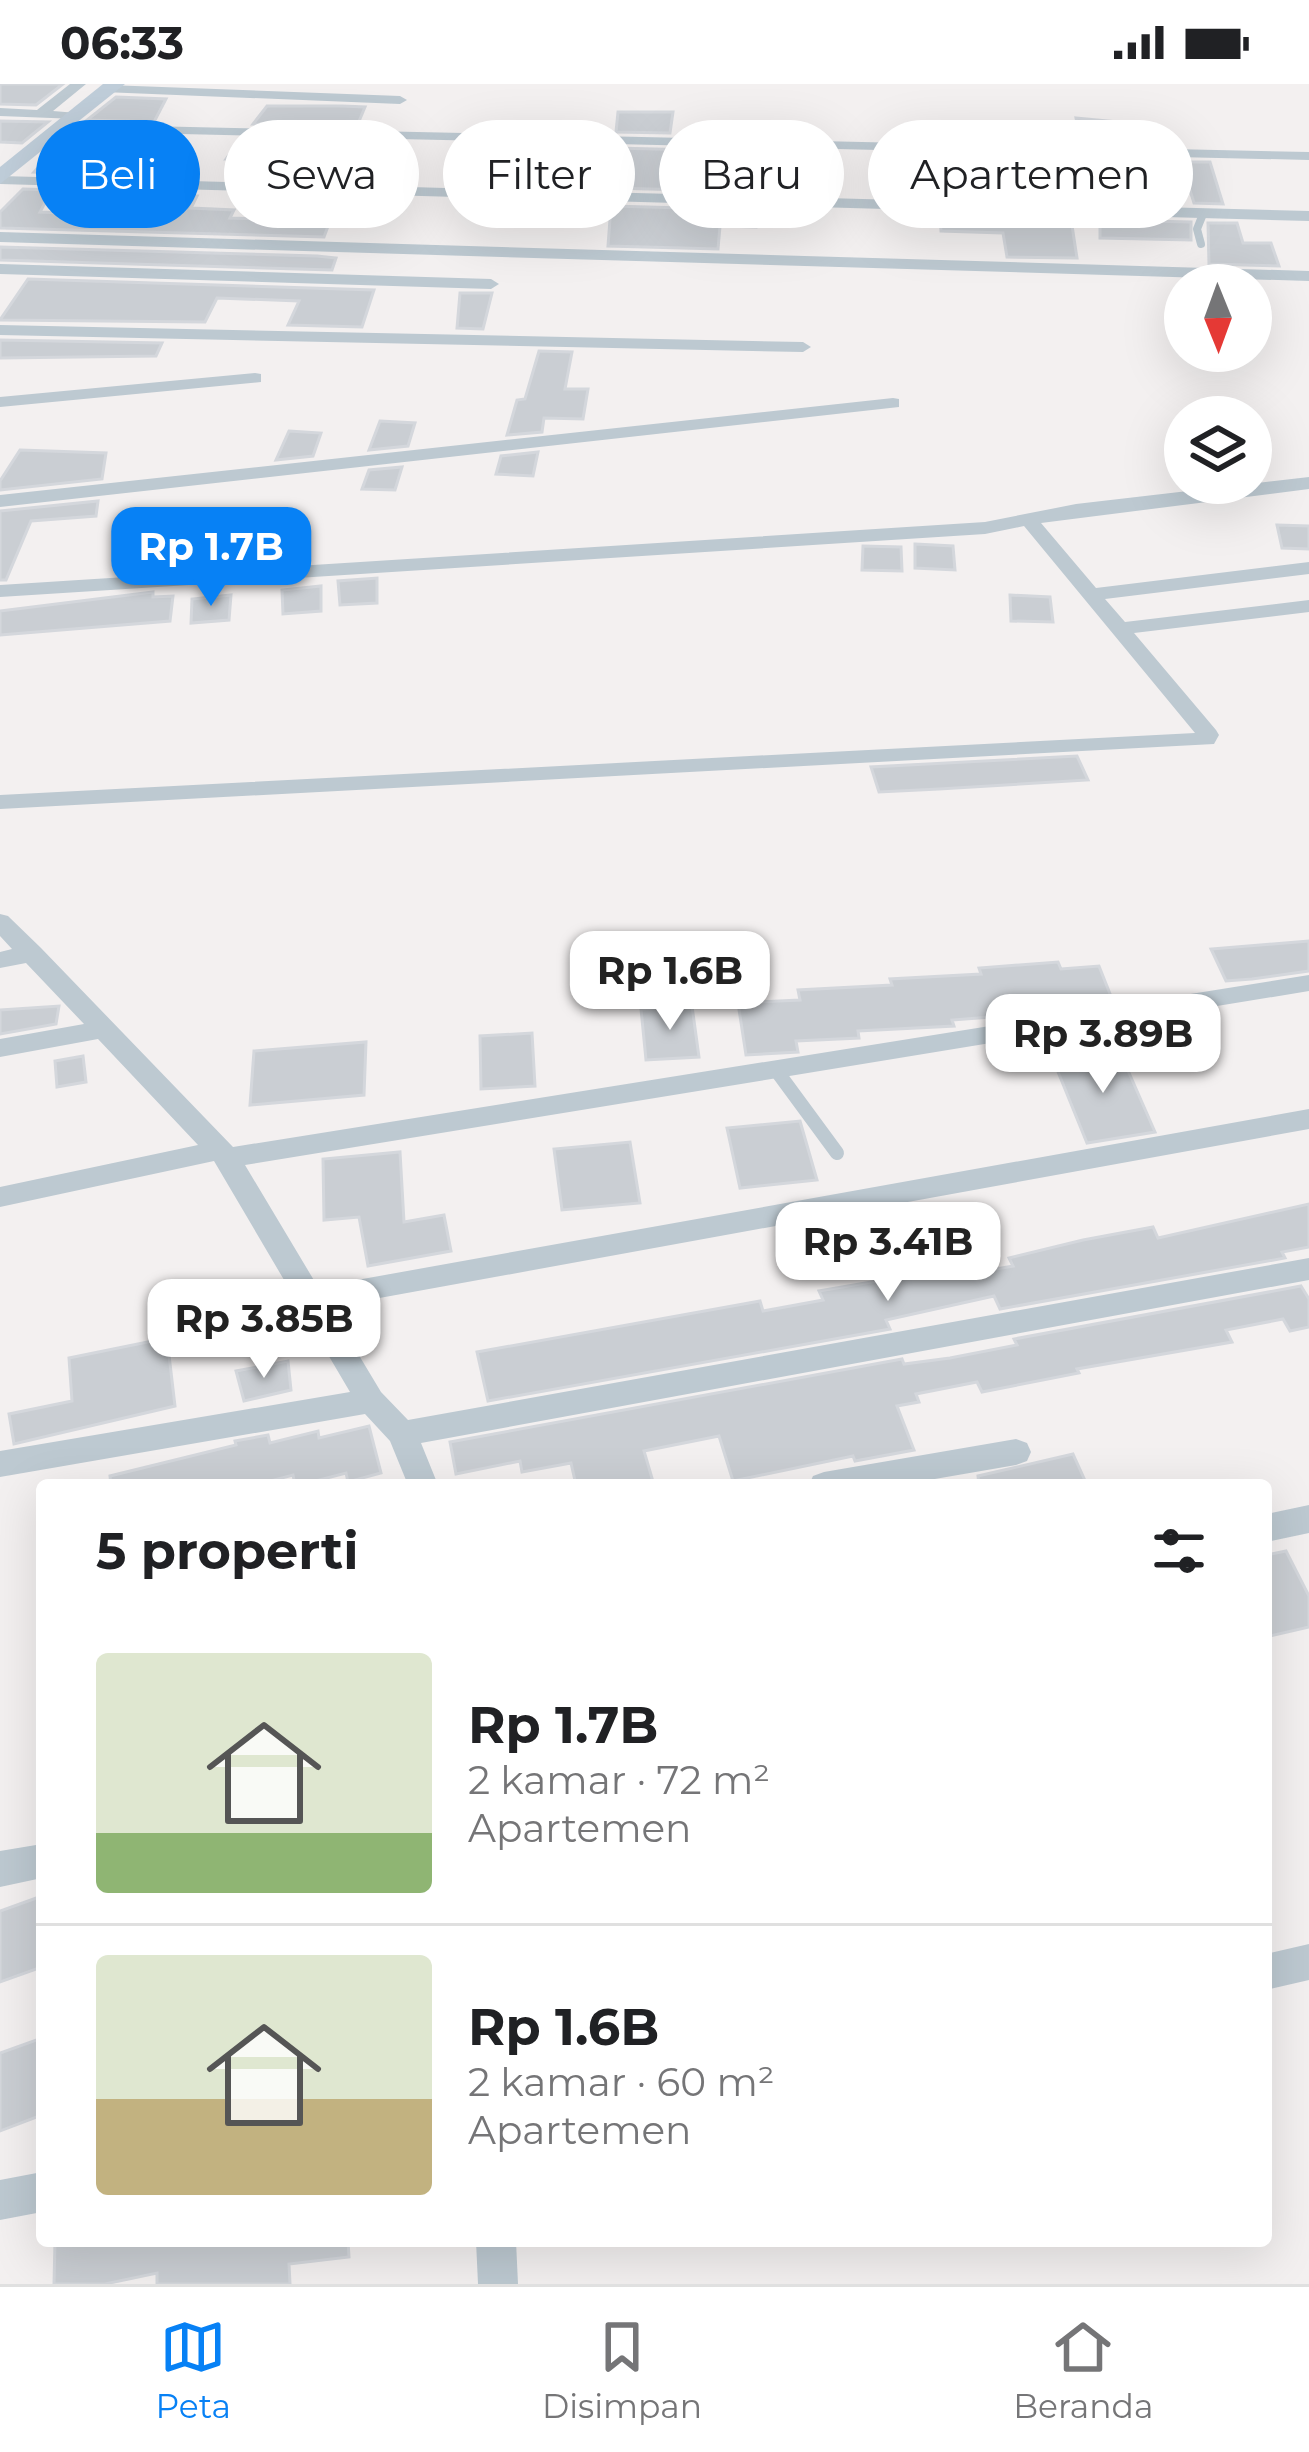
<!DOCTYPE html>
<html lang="id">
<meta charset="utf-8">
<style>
body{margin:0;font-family:Montserrat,sans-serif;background:#f2f2f2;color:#202124;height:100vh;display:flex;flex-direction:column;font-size:45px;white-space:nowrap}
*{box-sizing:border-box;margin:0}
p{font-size:39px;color:#757577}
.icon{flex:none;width:66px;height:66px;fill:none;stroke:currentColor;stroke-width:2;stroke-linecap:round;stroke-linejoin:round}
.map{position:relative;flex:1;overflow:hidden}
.side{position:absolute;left:36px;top:1395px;width:1236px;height:768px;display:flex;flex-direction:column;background:#fff;border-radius:12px;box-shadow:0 12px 48px #0002}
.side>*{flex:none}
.guide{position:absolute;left:36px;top:36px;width:1239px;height:108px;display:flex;gap:24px}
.needle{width:78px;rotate:179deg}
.controls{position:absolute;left:1164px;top:180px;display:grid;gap:24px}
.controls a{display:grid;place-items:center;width:108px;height:108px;border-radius:50%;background:#fff;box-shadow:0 12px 48px #0002;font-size:60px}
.price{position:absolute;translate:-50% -102px;padding:0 27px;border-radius:24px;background:#fff;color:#222;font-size:39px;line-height:78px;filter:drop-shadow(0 3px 6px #0008)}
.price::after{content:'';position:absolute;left:50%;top:72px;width:36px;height:27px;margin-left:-18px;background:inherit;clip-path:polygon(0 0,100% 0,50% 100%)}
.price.active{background:#0781f5;color:#fff}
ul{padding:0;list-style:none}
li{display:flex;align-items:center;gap:36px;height:300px;padding:0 60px}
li+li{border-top:3px solid #e0e0e0}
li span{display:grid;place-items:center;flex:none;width:336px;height:240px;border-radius:12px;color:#555}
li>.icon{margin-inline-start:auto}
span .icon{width:144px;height:144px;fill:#fffc;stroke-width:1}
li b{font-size:51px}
h2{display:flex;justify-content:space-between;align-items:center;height:144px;padding:0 60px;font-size:51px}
.pill{padding:0 42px;border-radius:54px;background:#fff;box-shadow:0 12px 48px #0002;font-size:42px;line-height:108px}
.pill.active{background:#0781f5;color:#fff}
.status{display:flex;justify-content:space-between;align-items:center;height:84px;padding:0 60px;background:#fff;direction:ltr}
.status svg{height:33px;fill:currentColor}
.tabs{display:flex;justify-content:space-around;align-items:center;height:168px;border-top:3px solid #e0e0e0;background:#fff;font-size:33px;color:#757577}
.tabs a{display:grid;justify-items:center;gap:6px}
.tabs .active{color:#0781f5}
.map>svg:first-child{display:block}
</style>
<div class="status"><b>06:33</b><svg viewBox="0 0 49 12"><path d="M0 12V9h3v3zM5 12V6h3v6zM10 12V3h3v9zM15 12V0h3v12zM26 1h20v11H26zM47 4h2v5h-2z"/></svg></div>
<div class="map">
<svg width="1309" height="2200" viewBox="0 0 1309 2200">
<rect width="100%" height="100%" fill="#f3f0f0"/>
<g fill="#caced3" stroke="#d4d7dc" stroke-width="3">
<polygon points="0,0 63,0 36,21 0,20"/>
<polygon points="116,13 166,15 154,38 87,36"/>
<polygon points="267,22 342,22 365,23 357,42 253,40"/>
<polygon points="618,28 673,28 670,49 616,48"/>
<polygon points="1076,34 1117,38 1122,59 1081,58"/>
<polygon points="0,37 48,38 22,59 0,58"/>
<polygon points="67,52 145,54 127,76 70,74 62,89 34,88"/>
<polygon points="240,56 351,58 344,77 226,75"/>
<polygon points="496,62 530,63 524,85 491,86"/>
<polygon points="615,64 815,69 815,90 804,89 803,109 612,104"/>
<polygon points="934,74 1036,74 1040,97 1065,97 1068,116 938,113"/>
<polygon points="1085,75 1126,76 1137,118 1095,117"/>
<polygon points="1181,78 1210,78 1223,120 1194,119"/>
<polygon points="23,105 52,106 40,128 110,131 123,112 197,112 191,124 234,126 230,134 330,137 324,153 0,144 0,128"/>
<polygon points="611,122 757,126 756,143 720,142 718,165 608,162"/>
<polygon points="940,131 1071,135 1077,174 1007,173 1003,149 941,147"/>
<polygon points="1100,136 1191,138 1191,156 1100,154"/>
<polygon points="1208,139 1237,139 1243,159 1271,159 1279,182 1209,180"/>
<polygon points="0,163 317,172 336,174 332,186 0,176"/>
<polygon points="28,195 374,206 362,243 288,241 299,217 217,214 205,238 0,236"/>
<polygon points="460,209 492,209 483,245 457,244"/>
<polygon points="0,256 162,259 156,272 0,274"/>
<polygon points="539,267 572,268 565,305 588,305 583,335 544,334 542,348 507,351 517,316 525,315"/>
<polygon points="380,337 415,339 408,362 369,366"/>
<polygon points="289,347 321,349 313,372 276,376"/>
<polygon points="20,366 106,369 102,395 0,406 0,397"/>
<polygon points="538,368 533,392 496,390 501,372"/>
<polygon points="402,383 395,406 362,405 369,386"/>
<polygon points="98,417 96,432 31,437 6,496 0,496 0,427"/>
<polygon points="1277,441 1309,442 1309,465 1282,464"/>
<polygon points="159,450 155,487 119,489 122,454"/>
<polygon points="915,460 953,462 955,486 915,484"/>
<polygon points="863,462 901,463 902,487 862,486"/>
<polygon points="377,494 377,519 340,521 338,497"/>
<polygon points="321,502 321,527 283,530 282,506"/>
<polygon points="153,508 153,513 173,512 170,537 0,551 0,527"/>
<polygon points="231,511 229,536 191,539 192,515"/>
<polygon points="1010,511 1050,513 1053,538 1011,537"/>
<polygon points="1077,672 1088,696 939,705 879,708 871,683"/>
<polygon points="1309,857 1309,887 1252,895 1226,897 1211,865"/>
<polygon points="1058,878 1061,885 1099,882 1112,915 1041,921 1043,929 952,936 954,942 858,947 859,954 796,957 798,968 746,971 738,919 800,916 798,906 892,901 890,895 981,890 979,884"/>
<polygon points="59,922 56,940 0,950 0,926"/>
<polygon points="692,922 699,973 646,976 641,925"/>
<polygon points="532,949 535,1002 481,1005 480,952"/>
<polygon points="366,958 364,1011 250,1021 254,967"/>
<polygon points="1119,966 1155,1048 1087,1059 1052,973"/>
<polygon points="83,972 86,998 57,1003 55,977"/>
<polygon points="800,1037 817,1096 740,1104 727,1044"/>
<polygon points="630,1058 640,1119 562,1126 554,1065"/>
<polygon points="400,1068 404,1138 444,1131 451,1167 368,1182 359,1133 324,1136 323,1075"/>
<polygon points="1309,1120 1309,1163 1282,1168 1285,1174 1000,1225 994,1212 886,1236 890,1245 488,1317 477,1268 760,1217 763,1227 823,1216 819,1207 959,1183 962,1191 1013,1182 1009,1174 1083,1156 1153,1143 1158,1154"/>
<polygon points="1301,1202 1309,1215 1309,1243 1290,1247 1283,1235 1226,1246 1232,1258 1077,1285 1079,1289 982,1308 977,1298 916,1310 919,1318 897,1322 914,1366 855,1377 853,1372 733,1397 719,1352 644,1367 654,1401 576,1401 571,1379 522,1388 520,1377 456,1390 450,1358 902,1275 904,1280 950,1274 1017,1261 1014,1255"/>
<polygon points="167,1254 175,1322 14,1360 9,1330 72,1317 69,1274"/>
<polygon points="288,1277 291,1306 244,1317 236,1287"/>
<polygon points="369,1342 381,1389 348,1398 346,1389 300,1401 295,1401 293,1391 255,1401 111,1401 110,1392 236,1361 235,1357 268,1351 270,1359 318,1347 319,1354"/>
<polygon points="1073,1370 1087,1401 979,1401 978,1392"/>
<polygon points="1286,1467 1309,1512 1309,1543 1266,1553 1266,1471"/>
<polygon points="42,1812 42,1883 0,1898 0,1827"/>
<polygon points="39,1955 42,2031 0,2047 0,1969"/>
<polygon points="55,2157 348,2157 349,2173 289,2180 290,2200 157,2200 157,2189 105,2200 54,2200"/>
</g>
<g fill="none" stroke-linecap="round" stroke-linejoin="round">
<polyline stroke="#bdc9d1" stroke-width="8" points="1201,160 1197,145 1203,130"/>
<polyline stroke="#bdc9d1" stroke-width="14" points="776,986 837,1069"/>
<g fill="#bdc9d1" fill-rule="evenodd">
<polygon points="70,0 86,0 53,27 77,29 77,35 0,32 0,24 37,26"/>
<polygon points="108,1 400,12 407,16 400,20 103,8"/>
<polygon points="58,40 1309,68 1309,76 53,47 51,44"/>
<polygon points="0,92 1309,127 1309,137 0,100"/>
<polygon points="0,148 1309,187 1309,197 0,158"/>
<polygon points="0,180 491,195 499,200 491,205 0,190"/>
<polygon points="0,241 803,258 811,263 803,268 0,251"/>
<polygon points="255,289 261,290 261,298 0,323 0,313"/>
<polygon points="893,314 899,315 899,323 0,423 0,411"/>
<polygon points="1309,393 1309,405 1041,439 1096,504 1309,478 1309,490 1105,515 1125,538 1309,516 1309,528 1134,549 1216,646 1219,651 1214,660 0,725 0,711 1195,649 1024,442 985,450 0,513 0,501 985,438 1076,420"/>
<polygon points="0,830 8,832 41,864 233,1063 1309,891 1309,907 245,1081 318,1203 1309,1025 1309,1045 330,1223 381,1308 408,1336 1309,1174 1309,1196 421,1359 438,1401 408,1401 390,1357 365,1330 0,1393 0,1367 350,1308 214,1077 0,1123 0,1103 198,1061 98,955 0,973 0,955 84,940 26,879 0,884 0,868 12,865 0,852"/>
<polygon points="1016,1355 1027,1359 1031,1368 1027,1377 1016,1381 900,1401 809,1401 813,1392 824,1388"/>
<polygon points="1309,1421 1309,1449 1266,1458 1266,1430"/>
<polygon points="42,1760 42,1794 0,1803 0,1767"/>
<polygon points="1309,1860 1309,1896 1266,1906 1266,1870"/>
<polygon points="42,2088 42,2128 0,2136 0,2096"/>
<polygon points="476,2157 516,2157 518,2200 478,2200"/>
</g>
<polygon fill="#bfcdd9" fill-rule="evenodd" points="103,0 125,0 0,100 0,83"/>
</g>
</svg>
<div class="controls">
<a><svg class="needle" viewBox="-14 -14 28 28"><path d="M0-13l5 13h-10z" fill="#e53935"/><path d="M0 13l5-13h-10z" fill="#757577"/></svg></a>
<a><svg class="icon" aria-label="layers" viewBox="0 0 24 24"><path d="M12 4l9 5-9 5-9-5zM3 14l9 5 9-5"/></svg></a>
</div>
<b class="price active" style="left:211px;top:525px">Rp 1.7B</b>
<b class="price" style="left:670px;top:949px">Rp 1.6B</b>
<b class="price" style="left:1103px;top:1012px">Rp 3.89B</b>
<b class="price" style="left:888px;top:1220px">Rp 3.41B</b>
<b class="price" style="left:264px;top:1297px">Rp 3.85B</b>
<div class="guide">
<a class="pill active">Beli</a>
<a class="pill">Sewa</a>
<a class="pill">Filter</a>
<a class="pill">Baru</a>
<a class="pill">Apartemen</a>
</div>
<section class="side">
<h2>5 properti<svg class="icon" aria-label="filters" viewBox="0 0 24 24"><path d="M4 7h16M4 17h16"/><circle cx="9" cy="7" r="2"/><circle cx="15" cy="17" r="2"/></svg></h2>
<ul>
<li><span style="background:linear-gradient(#dfe7d0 75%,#8fb573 0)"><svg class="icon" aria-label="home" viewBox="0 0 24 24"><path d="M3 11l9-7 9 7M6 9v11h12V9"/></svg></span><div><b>Rp 1.7B</b><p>2 kamar · 72 m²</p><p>Apartemen</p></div></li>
<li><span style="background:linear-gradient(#dfe7d0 60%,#c2b280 0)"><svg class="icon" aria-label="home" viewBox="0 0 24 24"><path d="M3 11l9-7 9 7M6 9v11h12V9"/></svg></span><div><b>Rp 1.6B</b><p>2 kamar · 60 m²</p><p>Apartemen</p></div></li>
</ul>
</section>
</div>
<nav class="tabs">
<a class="active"><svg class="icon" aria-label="map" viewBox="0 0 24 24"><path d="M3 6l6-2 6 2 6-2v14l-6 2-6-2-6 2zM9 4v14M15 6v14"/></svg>Peta</a>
<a><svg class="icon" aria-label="saved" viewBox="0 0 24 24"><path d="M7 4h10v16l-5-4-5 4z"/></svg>Disimpan</a>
<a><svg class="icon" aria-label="home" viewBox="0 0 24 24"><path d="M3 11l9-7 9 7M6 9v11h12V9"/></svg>Beranda</a>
</nav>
